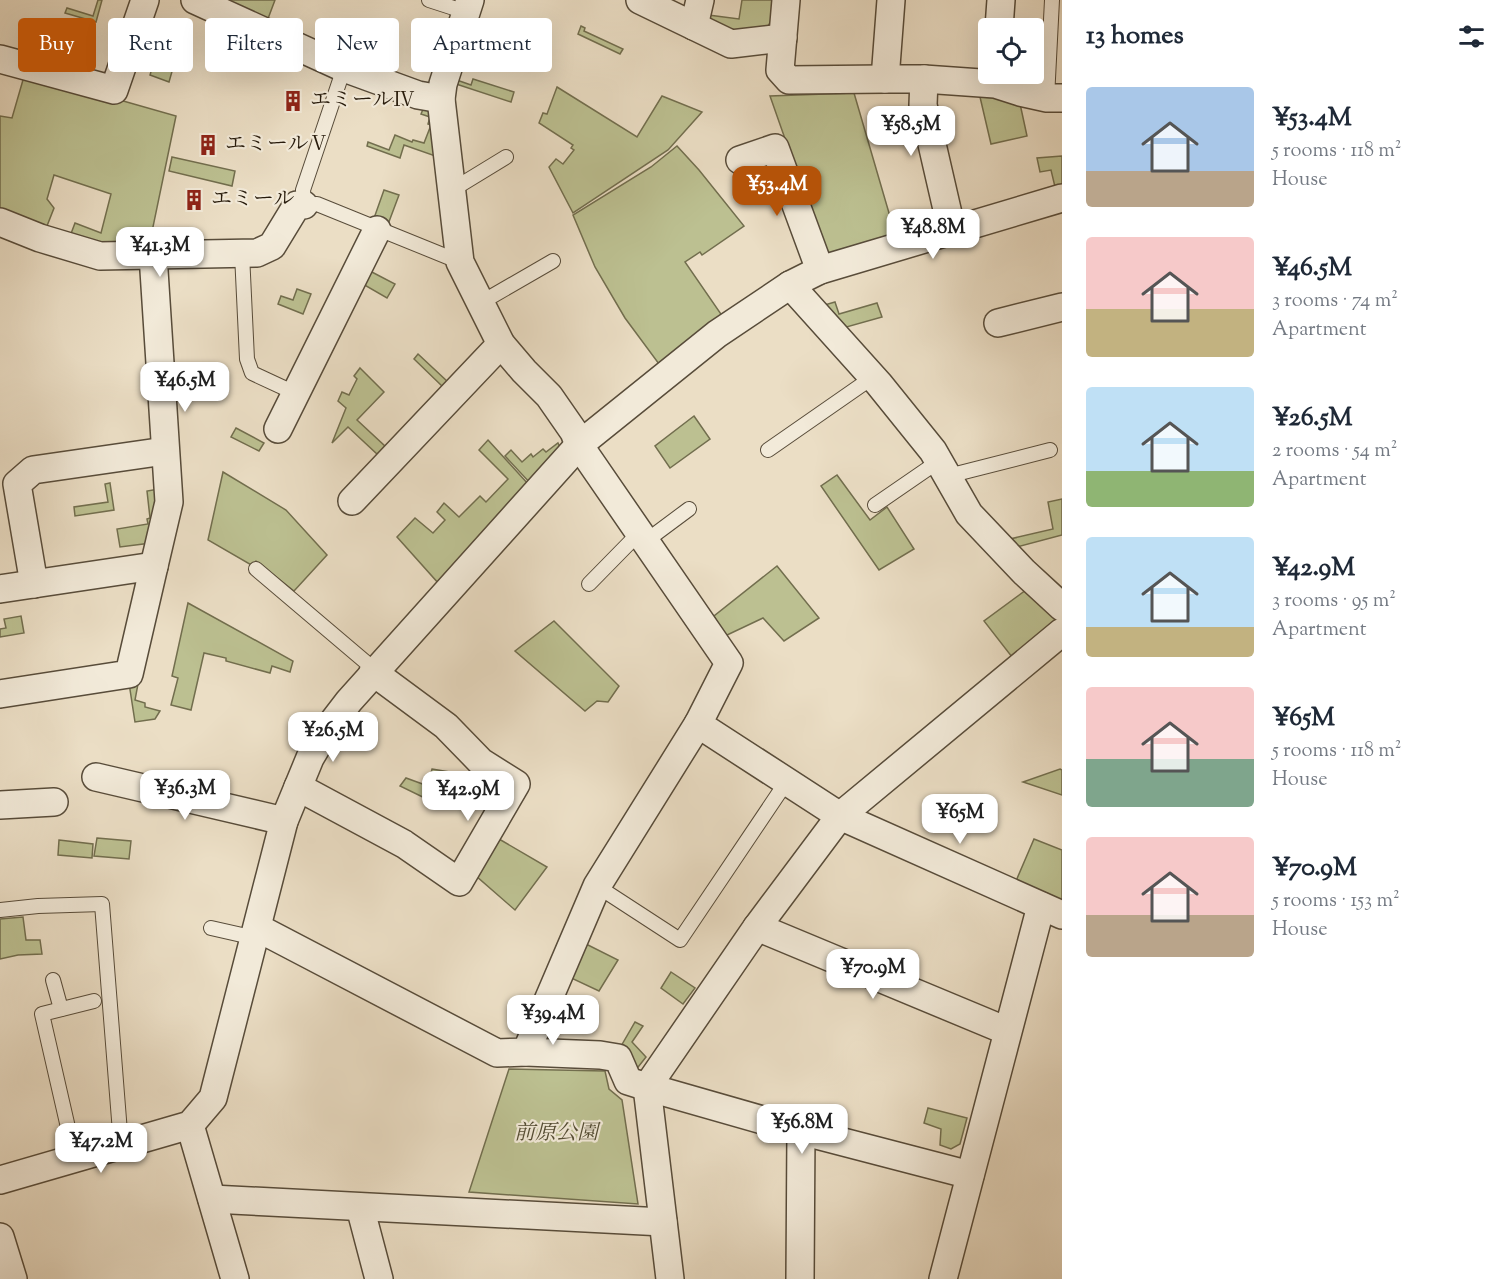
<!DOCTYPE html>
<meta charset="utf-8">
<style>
body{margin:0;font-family:"Sorts Mill Goudy","Noto Serif JP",serif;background:#f6f6f7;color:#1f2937;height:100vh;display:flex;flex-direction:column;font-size:22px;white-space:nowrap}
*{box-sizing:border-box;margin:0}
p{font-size:20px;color:#747a83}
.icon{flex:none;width:33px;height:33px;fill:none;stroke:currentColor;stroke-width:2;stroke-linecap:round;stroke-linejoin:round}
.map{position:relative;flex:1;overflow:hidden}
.details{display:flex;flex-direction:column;background:#fff;width:450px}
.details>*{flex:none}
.top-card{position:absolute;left:18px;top:18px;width:570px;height:54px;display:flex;gap:12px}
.fabs{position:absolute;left:978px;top:18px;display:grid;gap:12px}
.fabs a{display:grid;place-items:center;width:66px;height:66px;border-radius:6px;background:#fff;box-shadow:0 6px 24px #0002;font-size:30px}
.price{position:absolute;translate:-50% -51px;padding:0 14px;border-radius:12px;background:#fff;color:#222;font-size:20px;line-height:39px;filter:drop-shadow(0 2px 3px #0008)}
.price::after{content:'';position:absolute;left:50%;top:36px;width:18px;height:14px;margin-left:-9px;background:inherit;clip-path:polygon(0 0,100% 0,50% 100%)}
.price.selected{background:#b45309;color:#fff}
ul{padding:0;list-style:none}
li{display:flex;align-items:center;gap:18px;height:150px;padding:0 24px}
li span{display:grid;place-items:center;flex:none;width:168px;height:120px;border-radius:6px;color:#555}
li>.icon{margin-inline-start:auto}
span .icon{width:72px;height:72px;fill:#fffc;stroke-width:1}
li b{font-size:26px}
h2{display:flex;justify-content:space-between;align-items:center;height:72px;padding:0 24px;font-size:26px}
.tag{padding:0 21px;border-radius:6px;background:#fff;box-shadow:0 6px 24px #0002;font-size:21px;line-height:54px}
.tag.selected{background:#b45309;color:#fff}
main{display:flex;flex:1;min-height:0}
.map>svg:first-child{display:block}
</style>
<main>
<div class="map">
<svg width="1062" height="1279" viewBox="0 0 1062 1279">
<rect width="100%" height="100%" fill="#ebdec5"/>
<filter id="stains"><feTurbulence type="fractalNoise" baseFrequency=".00333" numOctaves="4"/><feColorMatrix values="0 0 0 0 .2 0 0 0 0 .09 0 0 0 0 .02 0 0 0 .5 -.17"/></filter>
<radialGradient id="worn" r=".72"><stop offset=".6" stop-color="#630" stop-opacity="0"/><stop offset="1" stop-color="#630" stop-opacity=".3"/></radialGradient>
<g fill="#bcc091" stroke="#726e4e" stroke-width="1.5">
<polygon points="98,0 102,0 96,22 65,13 67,8 93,16"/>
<polygon points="214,0 275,0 266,24"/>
<path d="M742 0H775L773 18 765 31C741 34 722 41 708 15L739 19Z"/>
<polygon points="581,26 585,28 584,31 623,49 620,54 578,34"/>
<polygon points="138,54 173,68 169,82 150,75 153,65 136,59"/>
<polygon points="25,73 176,116 148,251 69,239 75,223 101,233 111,194 54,175 47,199 54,208 45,231 0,214 0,116 12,118"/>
<polygon points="451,78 471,85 473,79 514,92 511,102 450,82"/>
<polygon points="557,87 637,137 662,96 702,112 668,150 573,213 549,167 556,159 563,164 574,150 571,148 573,145 539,123 543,113 547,114"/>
<polygon points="854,93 896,237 834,256 824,250 770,96"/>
<polygon points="980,97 1019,99 1027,136 991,144"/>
<polygon points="424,107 433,110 438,157 404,145 400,158 367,146 368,142 389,150 395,135 412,142 413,140 424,143 431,125 428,124 430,117 421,114"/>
<polygon points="677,146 699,170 744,226 702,255 700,252 685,262 723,317 659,364 625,318 595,267 573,215 651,167"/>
<polygon points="1062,156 1062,189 1056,191 1051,170 1040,172 1037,158"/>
<polygon points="172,157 235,171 232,186 169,171"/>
<polygon points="384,190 399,195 387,227 373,221"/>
<polygon points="368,270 395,284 387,298 361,283"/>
<polygon points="297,289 311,294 303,314 278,304 281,296 293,300"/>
<polygon points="835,302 839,314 877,303 882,317 843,328 821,306"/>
<polygon points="418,354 448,382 443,387 414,359"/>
<polygon points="360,368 384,392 357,420 386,447 377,454 348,427 332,443 346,408 338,401 342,392 349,395 357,379 354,376"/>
<polygon points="694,416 710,439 670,468 655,446"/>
<polygon points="236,428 264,443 259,451 231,437"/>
<polygon points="488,440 529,485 440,585 397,537 415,518 433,533 445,520 437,512 444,503 459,517 480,496 486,502 508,479 479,450"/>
<polygon points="558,443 562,451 531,484 505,456 511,450 522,462 531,454 533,457 543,449 546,452"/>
<polygon points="223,472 286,510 327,555 294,591 256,561 253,566 208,540"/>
<polygon points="837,475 870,520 887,507 914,549 879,570 821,486"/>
<polygon points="110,483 114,510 75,516 74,507 108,502 105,484"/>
<polygon points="159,489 151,543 120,547 117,529 148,524 147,519 150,518 147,491"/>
<polygon points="1062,499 1062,535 1017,547 1010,539 1053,529 1048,502"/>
<polygon points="777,566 819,618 784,641 763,618 725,636 714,616"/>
<polygon points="1026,590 1058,620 1012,657 984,621"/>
<polygon points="188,603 293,661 290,672 272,666 270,673 226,661 226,658 204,653 191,710 171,705 178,678 172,676"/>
<polygon points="21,616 24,633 0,637 0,629 6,628 4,619"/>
<polygon points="554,621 619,686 608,702 597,701 585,711 515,651"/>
<polygon points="129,683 138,684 135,700 145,703 145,707 160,711 155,719 135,722"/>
<polygon points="432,769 456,773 437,804 400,786 406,778 428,786"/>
<polygon points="1060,769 1062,770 1062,795 1023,782"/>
<polygon points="97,838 131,841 129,859 94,856"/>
<polygon points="499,839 547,867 515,910 475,875"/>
<polygon points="1034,839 1062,850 1062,900 1016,881"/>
<polygon points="59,840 93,844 92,858 58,855"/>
<polygon points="23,917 26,940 40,940 42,954 18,955 0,959 0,919"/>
<polygon points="584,943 618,960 599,991 569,977"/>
<polygon points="671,972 695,988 683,1004 661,988"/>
<polygon points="635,1022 643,1026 632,1042 646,1057 635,1071 620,1048"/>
<polygon points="509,1069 605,1071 609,1089 622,1100 638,1204 469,1192"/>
<polygon points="928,1108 967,1118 960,1144 951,1149 940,1145 941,1129 924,1123"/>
</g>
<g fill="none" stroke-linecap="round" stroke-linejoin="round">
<defs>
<g id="service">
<polyline points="429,0 466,12"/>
<polyline points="344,68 303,190 304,205 317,204 460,262"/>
<polyline points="1047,98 1052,0"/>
<polyline points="452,190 506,157"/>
<polyline points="242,254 247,359 252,373 295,393"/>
<polyline points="482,302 553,261"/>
<polyline points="768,450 873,377"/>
<polyline points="948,476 1050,450"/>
<polyline points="875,505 939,461"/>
<polyline points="646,541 689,509"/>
<polyline points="256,569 375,670"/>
<polyline points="589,584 639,533"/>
<polyline points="597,886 680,940 787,781"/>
<polyline points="0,910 38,906 102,904 121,1145"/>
<polyline points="211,928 255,938"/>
<polyline points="53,980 61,1009"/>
<polyline points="75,1158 42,1014 94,1001"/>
</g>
<g id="minor">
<polyline points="195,0 344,68 418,95 441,99"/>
<polyline points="470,0 443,84 441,99 460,262 501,344 524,371 549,396 574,432 579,445 729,663 698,724 840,816 1062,915"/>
<polyline points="640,0 731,44 783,38"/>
<polyline points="786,0 780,70 789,80 885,79"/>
<polyline points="891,0 885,79 924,79 995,84 1020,92 1047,98 1062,98"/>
<polyline points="694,26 700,0"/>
<polyline points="999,28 1001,0"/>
<polyline points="0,59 114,90 145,0"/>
<polyline points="924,79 923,105 952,231"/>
<polyline points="740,160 775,148 820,270"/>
<polyline points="0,222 40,238 100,256 257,253 272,246 297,205 304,205"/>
<polyline points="153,255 169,502 154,566"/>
<polyline points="790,285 879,384 933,451 969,514 1024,572 1062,607"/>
<polyline points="998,323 1062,307"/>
<polyline points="278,429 377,230"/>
<polyline points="352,501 501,344"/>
<polyline points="34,584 17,484 33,470 165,451"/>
<polyline points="0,589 154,566 129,674 0,694"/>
<polyline points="96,777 284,821"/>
<polyline points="298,787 404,844 459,882 516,784 481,762 446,726 373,672"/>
<polyline points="0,805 54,802"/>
<polyline points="757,927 1007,1031"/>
<polyline points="258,928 497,1053 526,1052 597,886 698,724"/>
<polyline points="526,1052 600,1055 618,1058 628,1081 647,1087 801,1131 970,1175"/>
<polyline points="190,1125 235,1279"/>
<polyline points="0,1180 190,1125 213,1098 284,821 310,758 326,731 349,701 579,445 717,334 790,285 820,270 1062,198"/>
<polyline points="212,1199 663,1222"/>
<polyline points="360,1207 379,1279"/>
<polyline points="0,1237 13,1279"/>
<polyline points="670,1279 647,1087 757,927 840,816 1062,632"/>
<polyline points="800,1279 801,1131"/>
<polyline points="943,1279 1041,906"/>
</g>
</defs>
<use href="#service" stroke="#584c3a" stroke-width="16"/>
<use href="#minor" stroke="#584c3a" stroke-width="30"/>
<use href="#service" stroke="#f2ead9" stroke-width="14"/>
<use href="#minor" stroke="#f2ead9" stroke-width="27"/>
</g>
<defs>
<symbol id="building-bare" viewBox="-9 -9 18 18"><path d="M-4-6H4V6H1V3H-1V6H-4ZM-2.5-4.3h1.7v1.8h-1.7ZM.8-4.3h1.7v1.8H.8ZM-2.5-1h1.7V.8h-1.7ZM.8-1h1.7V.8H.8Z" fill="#8f2418" stroke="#f2ead9" stroke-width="2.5" paint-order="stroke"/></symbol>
</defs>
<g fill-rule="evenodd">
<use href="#building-bare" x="278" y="86" width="30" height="30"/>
<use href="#building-bare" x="193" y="130" width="30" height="30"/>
<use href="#building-bare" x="179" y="185" width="30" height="30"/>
</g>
<g text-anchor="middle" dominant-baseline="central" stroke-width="4.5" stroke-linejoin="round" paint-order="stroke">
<g font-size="21" fill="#271b0c" stroke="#f2ead9" text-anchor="start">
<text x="310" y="101">エミールⅣ</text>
<text x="225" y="145">エミールⅤ</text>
<text x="211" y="200">エミール</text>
</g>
<g font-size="21" font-style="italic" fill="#544d34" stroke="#f2ead9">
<text x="556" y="1134">前原公園</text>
</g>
</g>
<rect width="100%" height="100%" filter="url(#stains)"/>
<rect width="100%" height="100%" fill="url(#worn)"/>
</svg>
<div class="fabs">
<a><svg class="icon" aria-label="locate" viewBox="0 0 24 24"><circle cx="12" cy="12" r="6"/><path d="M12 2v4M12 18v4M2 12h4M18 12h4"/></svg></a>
</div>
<b class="price" style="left:911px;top:157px">¥58.5M</b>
<b class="price selected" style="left:777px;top:217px">¥53.4M</b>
<b class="price" style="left:933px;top:260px">¥48.8M</b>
<b class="price" style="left:160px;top:278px">¥41.3M</b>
<b class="price" style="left:185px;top:413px">¥46.5M</b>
<b class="price" style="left:333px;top:763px">¥26.5M</b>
<b class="price" style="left:185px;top:821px">¥36.3M</b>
<b class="price" style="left:468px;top:822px">¥42.9M</b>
<b class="price" style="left:960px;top:845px">¥65M</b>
<b class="price" style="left:873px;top:1000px">¥70.9M</b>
<b class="price" style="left:553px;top:1046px">¥39.4M</b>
<b class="price" style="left:802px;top:1155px">¥56.8M</b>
<b class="price" style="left:101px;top:1174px">¥47.2M</b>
<div class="top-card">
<a class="tag selected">Buy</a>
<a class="tag">Rent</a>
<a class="tag">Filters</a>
<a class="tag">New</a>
<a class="tag">Apartment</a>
</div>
</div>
<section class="details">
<h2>13 homes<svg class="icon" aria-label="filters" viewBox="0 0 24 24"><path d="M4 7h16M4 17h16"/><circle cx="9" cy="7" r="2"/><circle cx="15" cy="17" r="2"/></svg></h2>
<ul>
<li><span style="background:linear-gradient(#a9c7e8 70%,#b9a48a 0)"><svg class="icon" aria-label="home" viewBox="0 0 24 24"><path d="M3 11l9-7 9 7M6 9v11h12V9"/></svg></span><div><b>¥53.4M</b><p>5 rooms · 118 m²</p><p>House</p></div></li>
<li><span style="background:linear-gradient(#f6c9c9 60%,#c2b280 0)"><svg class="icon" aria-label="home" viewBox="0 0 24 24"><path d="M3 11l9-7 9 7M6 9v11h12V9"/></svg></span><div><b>¥46.5M</b><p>3 rooms · 74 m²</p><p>Apartment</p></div></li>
<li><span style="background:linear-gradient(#bfe0f5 70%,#8fb573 0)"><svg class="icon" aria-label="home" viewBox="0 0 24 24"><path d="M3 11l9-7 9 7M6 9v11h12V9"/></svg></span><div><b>¥26.5M</b><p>2 rooms · 54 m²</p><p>Apartment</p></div></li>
<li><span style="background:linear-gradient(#bfe0f5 75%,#c2b280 0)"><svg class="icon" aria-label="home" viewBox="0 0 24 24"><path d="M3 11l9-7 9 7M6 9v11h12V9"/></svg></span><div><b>¥42.9M</b><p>3 rooms · 95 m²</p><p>Apartment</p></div></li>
<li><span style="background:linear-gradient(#f6c9c9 60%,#7fa58c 0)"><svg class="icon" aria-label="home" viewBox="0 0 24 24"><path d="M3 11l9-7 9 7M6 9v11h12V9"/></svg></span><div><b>¥65M</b><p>5 rooms · 118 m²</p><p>House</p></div></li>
<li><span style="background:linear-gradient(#f6c9c9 65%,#b9a48a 0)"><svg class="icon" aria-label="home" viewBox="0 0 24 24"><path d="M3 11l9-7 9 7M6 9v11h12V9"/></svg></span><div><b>¥70.9M</b><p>5 rooms · 153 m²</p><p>House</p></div></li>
</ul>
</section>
</main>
